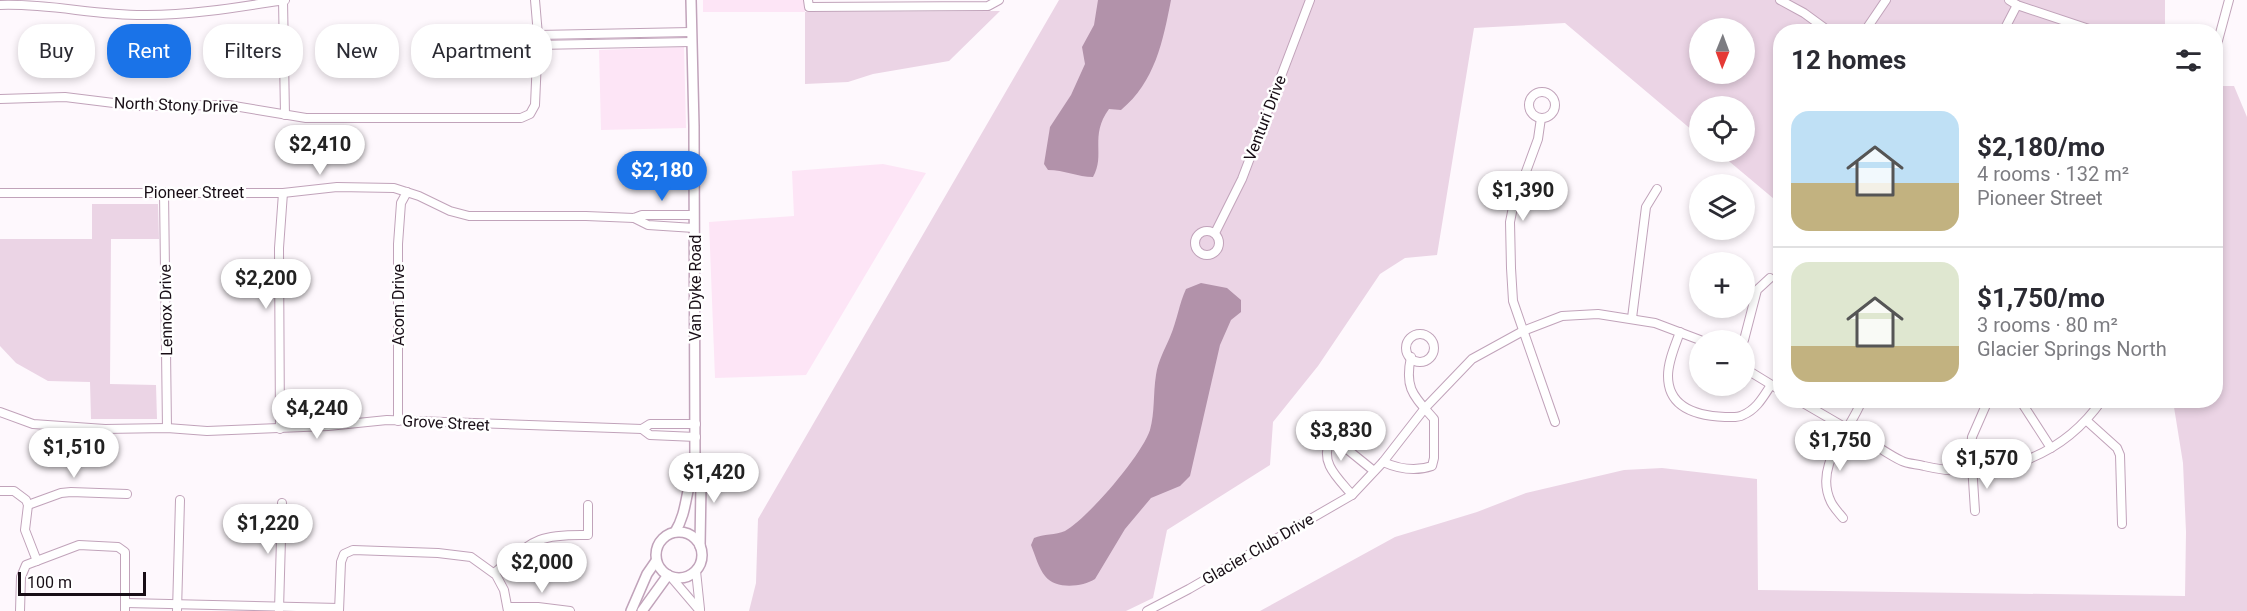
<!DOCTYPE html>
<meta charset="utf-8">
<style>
body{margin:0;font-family:Roboto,sans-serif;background:#f2f2f3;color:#2b2b33;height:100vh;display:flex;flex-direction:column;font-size:22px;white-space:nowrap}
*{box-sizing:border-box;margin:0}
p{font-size:20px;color:#7c7c81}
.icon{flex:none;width:33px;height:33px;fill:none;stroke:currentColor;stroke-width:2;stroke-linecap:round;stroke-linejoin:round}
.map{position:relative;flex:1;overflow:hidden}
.panel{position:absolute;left:1773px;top:24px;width:450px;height:384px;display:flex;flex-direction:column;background:#fff;border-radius:24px;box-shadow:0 3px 9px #0003}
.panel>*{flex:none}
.guide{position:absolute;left:18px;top:24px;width:570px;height:54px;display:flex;gap:12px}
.needle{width:39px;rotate:181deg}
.fabs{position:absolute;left:1689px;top:18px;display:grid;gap:12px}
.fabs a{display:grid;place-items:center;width:66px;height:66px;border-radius:50%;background:#fff;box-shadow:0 3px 9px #0003;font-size:30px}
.scale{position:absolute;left:18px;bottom:15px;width:128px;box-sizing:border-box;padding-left:6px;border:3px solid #180e16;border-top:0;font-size:16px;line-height:21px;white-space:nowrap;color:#180e16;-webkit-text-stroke:4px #fff;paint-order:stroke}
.price{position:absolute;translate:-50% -51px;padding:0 14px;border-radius:21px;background:#fff;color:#222;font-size:20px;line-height:39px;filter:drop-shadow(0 2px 3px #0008)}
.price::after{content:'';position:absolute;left:50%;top:36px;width:18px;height:14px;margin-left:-9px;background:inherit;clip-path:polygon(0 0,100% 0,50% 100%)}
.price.on{background:#1a73e8;color:#fff}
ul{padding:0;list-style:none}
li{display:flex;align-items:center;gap:18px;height:150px;padding:0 18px}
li+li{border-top:2px solid #e1e1e2}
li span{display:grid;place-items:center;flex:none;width:168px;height:120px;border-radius:18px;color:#555}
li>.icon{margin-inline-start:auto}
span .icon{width:72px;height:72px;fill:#fffc;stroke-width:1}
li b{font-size:26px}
h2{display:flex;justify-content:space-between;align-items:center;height:72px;padding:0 18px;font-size:26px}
.pill{padding:0 21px;border-radius:24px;background:#fff;box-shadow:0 3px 9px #0003;font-size:21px;line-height:54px}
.pill.on{background:#1a73e8;color:#fff}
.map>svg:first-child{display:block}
</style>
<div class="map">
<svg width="2247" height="611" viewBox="0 0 2247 611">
<rect width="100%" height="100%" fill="#fef8fd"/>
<g fill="#fde5f6">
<rect x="703" y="0" width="102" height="12"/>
<polygon points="684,47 686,128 601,130 599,50"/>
<polygon points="883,164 926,173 806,375 715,378 709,222 794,216 792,171"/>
</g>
<g fill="#ebd4e5" fill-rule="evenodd">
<path d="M1059 0H2165V31L1780 32V204L1718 152H1744V106H1700L1699 136 1565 23 1474 28 1437 255 1405 258 1380 274 1318 366 1273 422 1270 465 1167 530 1153 598 1126 611H749L756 583 758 519ZM1700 28H1744V74H1700Z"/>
<polygon points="1000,11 949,61 873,74 848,82 805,84 805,12"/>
<polygon points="2216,86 2234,86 2247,117 2247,611 1260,611 1395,537 1477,512 1526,493 1624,470 1662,468 1757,479 1758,590 2185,596 2186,532 2183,463 2173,401 2216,400 2216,191 2220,178 2216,140"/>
<polygon points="92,204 158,204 159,239 111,239 110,384 156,385 157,419 91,419 90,382 48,381 16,363 0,346 0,239 92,239"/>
</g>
<g fill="#b292aa">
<path d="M1098 0H1171C1163 41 1155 82 1121 110L1109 109C1089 136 1106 155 1093 177 1078 177 1064 170 1048 170L1044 164 1050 127 1071 95 1085 64 1082 47 1094 25Z"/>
<path d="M1201 283 1227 288 1241 300V312L1231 320 1220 345 1190 476 1180 486 1151 498 1125 529 1095 579C1082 587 1056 590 1045 576 1039 569 1035 555 1031 545L1034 538C1043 534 1056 535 1065 531 1088 518 1142 455 1150 430 1155 412 1153 394 1156 375 1158 361 1165 349 1170 337 1177 321 1179 304 1186 289Z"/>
</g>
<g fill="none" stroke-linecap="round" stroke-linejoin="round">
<defs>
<g id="minor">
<polyline points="283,0 285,115"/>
<polyline points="808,0 809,7 988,6 999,0"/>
<polyline points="1780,0 1804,13 1830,32"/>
<polyline points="2009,0 2017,5 2098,32"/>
<path d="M0 5C49 3 98 16 147 15 193 15 239 7 285 0"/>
<polyline points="1863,32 1867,28 1886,0"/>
<polyline points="2003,32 2017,5"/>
<polyline points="538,35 691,32"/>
<polyline points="537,45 691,42"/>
<polyline points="2216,48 2229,0"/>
<circle cx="1542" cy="105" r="13"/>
<polyline points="0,99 65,97 138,106 228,105 306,118 521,118 530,114 535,105 538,35 535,0"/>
<polyline points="1541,118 1538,139 1513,207 1510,222 1511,268 1513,301 1555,422"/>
<polyline points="164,192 167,428"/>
<polyline points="0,193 283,193 337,187 394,188 419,196 450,211 469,216 586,216 634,218 642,215 694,215"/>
<polyline points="634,218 648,225 694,228"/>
<circle cx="1207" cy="243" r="12"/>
<polyline points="1215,233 1242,179 1310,0"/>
<polyline points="1632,318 1646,207 1657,189"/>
<path d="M1680 332C1675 346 1668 361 1668 376 1668 409 1699 416 1725 417 1731 417 1738 418 1743 415 1757 409 1763 397 1771 385"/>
<circle cx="1420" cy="348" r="14"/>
<polyline points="1744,340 1757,290 1770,278"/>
<polyline points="1744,368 1780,390"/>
<path d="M1798 400C1822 414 1846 428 1870 442 1880 448 1891 456 1902 461 1908 464 1917 464 1924 466 1992 482 2061 459 2102 400"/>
<polyline points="2020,400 2051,448"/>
<polyline points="0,412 33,424 105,429 167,428 207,431 328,426 387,420 642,429 650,424 696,424"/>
<polyline points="398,421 398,244 401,203 407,192"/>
<polyline points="2087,421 2117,448 2120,455 2122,524"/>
<polyline points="280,429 279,248 283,193"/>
<polyline points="642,429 650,435 696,437"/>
<path d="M1383 462C1399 469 1415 472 1432 466L1434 458V419C1414 396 1404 389 1411 357"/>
<polyline points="0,491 14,491 26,500 28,505 25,530 37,561"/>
<path d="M1352 495C1339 479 1319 463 1330 441H1337L1374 471"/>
<polyline points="28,505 61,493 71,492 127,494"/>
<polyline points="1975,511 1971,449 1972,437 1986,405 1990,400"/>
<path d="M1843 518C1839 513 1834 508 1831 502 1813 465 1850 432 1862 400"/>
<polyline points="696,571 700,609"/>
<path d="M494 573C533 541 535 534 588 535V505"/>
<polyline points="671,577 700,611"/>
<polyline points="126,603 339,608"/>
<polyline points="509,607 538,607 570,611"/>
<polyline points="279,610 282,503"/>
<polyline points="20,611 21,577 26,565 79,545 118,547 125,552 125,611"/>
<polyline points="177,611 180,500"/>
<polyline points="339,611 341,562 344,554 353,550 438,553 471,557 496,575 504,590 508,611"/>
<polyline points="1147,611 1189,589 1352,495 1383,462 1425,408 1472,359 1523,331 1562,316 1598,314 1655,323 1700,340"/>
</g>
<g id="tertiary">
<polyline points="691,0 694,126 695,467 701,484 700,546"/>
<path d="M675 532C688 511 685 490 695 467"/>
<circle cx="679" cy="555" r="23"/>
<polyline points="631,611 647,574 656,561"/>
<polyline points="642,611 668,575"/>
</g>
</defs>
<use href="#minor" stroke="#c1a3ba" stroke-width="10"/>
<use href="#tertiary" stroke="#c1a3ba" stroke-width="12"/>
<use href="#minor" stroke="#fff" stroke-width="8"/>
<use href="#tertiary" stroke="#fff" stroke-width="9"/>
</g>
<g text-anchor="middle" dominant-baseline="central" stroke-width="5" stroke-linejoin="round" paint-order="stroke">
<g font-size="16" fill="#180e16" stroke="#fff">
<text transform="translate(176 105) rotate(2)">North Stony Drive</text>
<text transform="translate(1265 118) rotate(-69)">Venturi Drive</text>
<text x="194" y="192">Pioneer Street</text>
<text transform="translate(695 288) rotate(-90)">Van Dyke Road</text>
<text transform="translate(398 305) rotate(-90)">Acorn Drive</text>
<text transform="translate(166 310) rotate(-91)">Lennox Drive</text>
<text transform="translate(446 423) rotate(3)">Grove Street</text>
<text transform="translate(1258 549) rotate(-30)">Glacier Club Drive</text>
</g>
</g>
</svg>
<div class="fabs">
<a><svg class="needle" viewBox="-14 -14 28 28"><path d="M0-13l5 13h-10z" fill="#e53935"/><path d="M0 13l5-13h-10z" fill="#7c7c81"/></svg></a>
<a><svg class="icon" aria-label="locate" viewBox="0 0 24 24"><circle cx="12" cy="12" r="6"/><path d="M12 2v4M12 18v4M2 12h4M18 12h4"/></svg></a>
<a><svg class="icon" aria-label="layers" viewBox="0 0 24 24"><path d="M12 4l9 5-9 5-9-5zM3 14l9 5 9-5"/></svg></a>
<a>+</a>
<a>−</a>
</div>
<div class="scale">100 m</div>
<b class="price" style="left:320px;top:176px">$2,410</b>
<b class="price on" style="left:662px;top:202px">$2,180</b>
<b class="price" style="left:1523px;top:222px">$1,390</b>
<b class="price" style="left:266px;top:310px">$2,200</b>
<b class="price" style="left:317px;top:440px">$4,240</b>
<b class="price" style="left:1341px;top:462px">$3,830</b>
<b class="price" style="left:1840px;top:472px">$1,750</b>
<b class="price" style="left:74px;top:479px">$1,510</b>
<b class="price" style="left:1987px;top:490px">$1,570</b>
<b class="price" style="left:714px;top:504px">$1,420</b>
<b class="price" style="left:268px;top:555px">$1,220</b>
<b class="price" style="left:542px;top:594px">$2,000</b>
<div class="guide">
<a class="pill">Buy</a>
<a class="pill on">Rent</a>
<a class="pill">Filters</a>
<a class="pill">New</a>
<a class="pill">Apartment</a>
</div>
<section class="panel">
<h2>12 homes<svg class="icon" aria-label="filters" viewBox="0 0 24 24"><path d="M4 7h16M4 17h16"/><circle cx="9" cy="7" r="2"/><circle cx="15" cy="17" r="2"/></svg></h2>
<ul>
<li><span style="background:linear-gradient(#bfe0f5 60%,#c2b280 0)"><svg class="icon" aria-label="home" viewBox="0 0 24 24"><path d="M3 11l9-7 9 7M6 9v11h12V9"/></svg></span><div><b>$2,180/mo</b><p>4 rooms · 132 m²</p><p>Pioneer Street</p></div></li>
<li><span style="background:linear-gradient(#dfe7d0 70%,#c2b280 0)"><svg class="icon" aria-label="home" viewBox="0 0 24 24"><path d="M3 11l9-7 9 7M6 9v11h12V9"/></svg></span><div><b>$1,750/mo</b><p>3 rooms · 80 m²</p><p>Glacier Springs North</p></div></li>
</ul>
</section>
</div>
